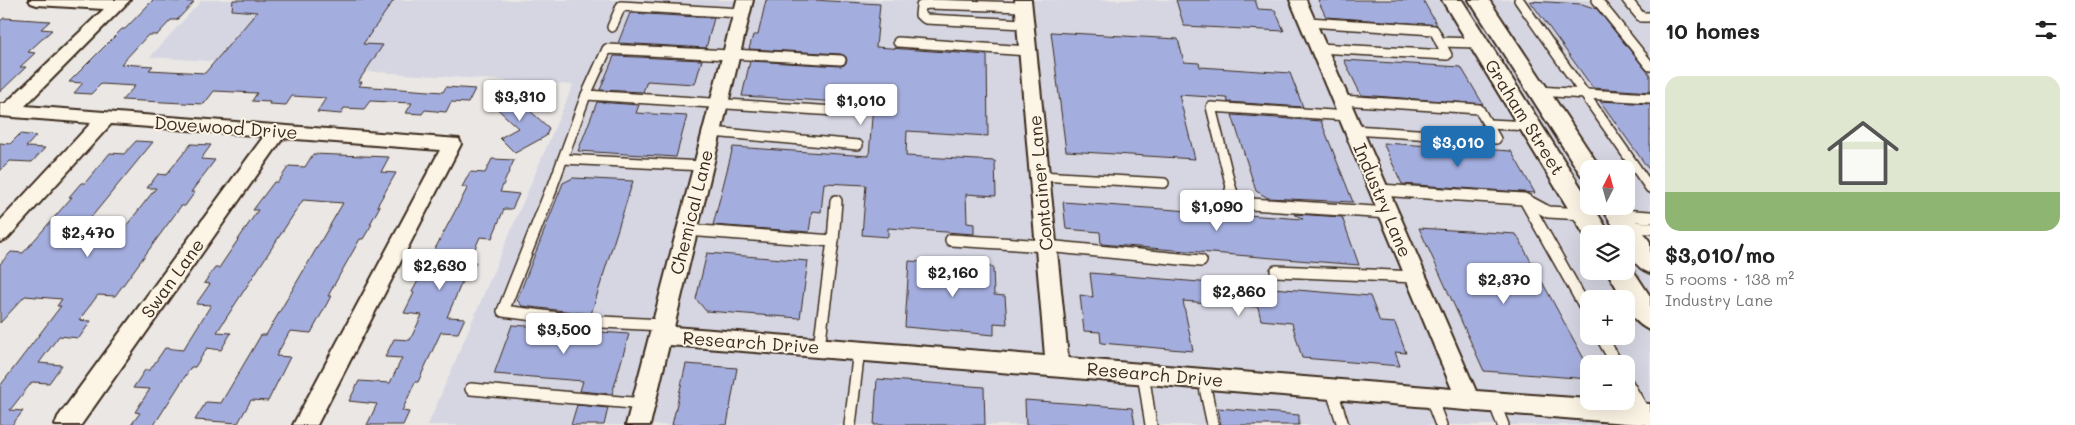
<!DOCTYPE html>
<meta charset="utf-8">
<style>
body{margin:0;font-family:Mali,sans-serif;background:#f6f6f6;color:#222;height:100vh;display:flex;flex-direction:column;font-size:19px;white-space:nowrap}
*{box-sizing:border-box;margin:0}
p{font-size:16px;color:#767676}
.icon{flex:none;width:28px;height:28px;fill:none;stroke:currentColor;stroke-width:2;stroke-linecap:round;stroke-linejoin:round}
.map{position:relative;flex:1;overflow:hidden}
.panel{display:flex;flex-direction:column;background:#fff;width:425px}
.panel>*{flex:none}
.needle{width:32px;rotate:6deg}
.controls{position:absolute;left:1580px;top:160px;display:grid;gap:10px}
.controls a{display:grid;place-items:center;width:55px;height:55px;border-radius:10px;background:#fff;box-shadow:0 5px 20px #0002;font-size:25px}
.price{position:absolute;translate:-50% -42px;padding:0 11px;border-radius:5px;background:#fff;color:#222;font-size:16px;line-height:32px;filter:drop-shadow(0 1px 2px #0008)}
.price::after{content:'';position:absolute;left:50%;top:30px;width:15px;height:11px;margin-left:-8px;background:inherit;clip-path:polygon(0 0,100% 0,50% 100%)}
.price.on{background:#1f6fb2;color:#fff}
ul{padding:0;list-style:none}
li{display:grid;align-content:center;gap:10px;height:265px;padding:0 15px}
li+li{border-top:1px solid #e0e0e0}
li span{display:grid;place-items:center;height:155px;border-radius:15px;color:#555}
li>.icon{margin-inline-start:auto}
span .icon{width:90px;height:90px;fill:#fffc;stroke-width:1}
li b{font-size:21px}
h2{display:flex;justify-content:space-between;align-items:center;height:60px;padding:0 15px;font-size:21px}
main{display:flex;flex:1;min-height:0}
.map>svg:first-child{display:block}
</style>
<main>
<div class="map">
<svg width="1650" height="425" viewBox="0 0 1650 425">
<rect width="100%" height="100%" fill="#eae7e4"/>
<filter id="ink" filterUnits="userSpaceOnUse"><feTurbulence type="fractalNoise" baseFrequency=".02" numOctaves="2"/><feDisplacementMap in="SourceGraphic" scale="10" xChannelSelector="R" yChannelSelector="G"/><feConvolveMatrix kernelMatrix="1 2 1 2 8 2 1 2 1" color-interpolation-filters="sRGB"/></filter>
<g filter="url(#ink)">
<path fill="#d5d6e2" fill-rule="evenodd" d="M202 0H1650V425H428L573 85 150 57ZM1589 169H1626V206H1589ZM1589 234H1626V271H1589ZM1589 299H1626V336H1589ZM1589 364H1626V401H1589Z"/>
<g fill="#a4aede" stroke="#3b2a1e">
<polygon points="153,0 194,2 177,20 171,20 157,35 148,35 121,64 153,66 149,70 205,73 257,12 232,10 233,0 394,0 363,44 383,45 358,82 362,82 359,86 443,92 446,87 475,89 468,103 451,102 446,112 425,110 422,114 406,113 412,103 370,101 364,109 344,108 341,114 317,112 326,98 292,96 286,105 269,104 270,102 252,101 257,93 214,91 204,104 122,100 135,86 101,84 91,94 74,93 83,83 69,82 122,29 125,29"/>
<polygon points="766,0 814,0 880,4 876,47 987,55 988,136 907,131 906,156 995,161 996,196 966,194 967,223 974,224 974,234 888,228 888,237 862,235 866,185 824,183 821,212 812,211 809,232 713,225 733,147 869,156 873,104 742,96 750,61 841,66 844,65 847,61 846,57 841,54 749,49 753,35 758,35"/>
<polygon points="1176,0 1255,0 1258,9 1275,10 1284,31 1184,26"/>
<polygon points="1318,0 1423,0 1437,25 1326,17"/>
<polygon points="1530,1 1582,4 1597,9 1650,75 1650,92 1593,88"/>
<polygon points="630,13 714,18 706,48 618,43"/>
<polygon points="4,18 50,21 41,29 52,30 28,52 35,53 20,67 26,67 0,92 0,21"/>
<polygon points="1051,32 1178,39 1184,62 1199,63 1200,67 1290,73 1303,107 1228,102 1227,98 1179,95 1195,159 1066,151"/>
<polygon points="614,56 702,60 695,84 647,81 643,92 600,90"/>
<polygon points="1344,60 1461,67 1483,104 1361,95"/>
<polygon points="514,91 531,105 527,108 549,128 546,136 515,153 500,138 518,128 491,103"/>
<polygon points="1600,101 1650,104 1650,171"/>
<polygon points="597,102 639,105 636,113 687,116 676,157 578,151"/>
<polygon points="1232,115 1321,121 1353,202 1268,198 1256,191"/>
<polygon points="20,134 36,136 26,147 45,148 32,162 10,161 0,171 0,143 10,144"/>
<polygon points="136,141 153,142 75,237 115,240 156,188 147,188 158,174 166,175 191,144 211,145 201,159 215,160 191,192 195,192 185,206 181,206 115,296 98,295 79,320 91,321 79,338 59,336 39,363 62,365 49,383 32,382 10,410 23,411 12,425 0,425 0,386 61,306 57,306 62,299 25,296 0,323 0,264 11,252 23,253 72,197 69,197 81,183 85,183 110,153 124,154"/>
<polygon points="1383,143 1511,151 1535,193 1402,184"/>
<polygon points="313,154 389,157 381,172 396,173 377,206 380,206 370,224 372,224 363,239 360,239 339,276 328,296 331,296 311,333 290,331 276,356 290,357 268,401 251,400 238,423 195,420 206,402 221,403 261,335 266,335 343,203 303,200 217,332 231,333 221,350 207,348 195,367 191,367 154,425 131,425 140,413 135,412 150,389 133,388 145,370 150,370 165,348 183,350 211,305 196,304 210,284 204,283 215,268 219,268 258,210 253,210 274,182 278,182 289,166 305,167"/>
<polygon points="492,159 514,160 500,192 519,194 512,209 504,209 492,238 480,237 469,262 476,262 471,276 465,275 447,317 465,318 458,333 441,332 418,382 415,382 402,411 409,412 403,425 367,425 377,404 349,401 359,381 390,383 402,358 385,357 394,339 410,340 422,315 404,313 414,293 412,292 468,187 462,187 470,172 485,173"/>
<polygon points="573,178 633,181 591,314 522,306 517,300 563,183"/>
<polygon points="1063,202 1303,219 1294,214 1342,217 1359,265 1101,244 1100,232 1066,229"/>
<polygon points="1419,228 1516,234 1589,368 1589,379 1484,371"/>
<polygon points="707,253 808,261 800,318 706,311 696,299"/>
<polygon points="909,261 993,267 994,295 1005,296 1007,324 994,323 994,335 905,327"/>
<polygon points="1090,273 1370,296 1380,322 1395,323 1406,353 1395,352 1400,366 1302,358 1292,323 1261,320 1258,307 1183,301 1193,351 1101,343 1100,332 1084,331 1080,295 1093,297"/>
<polygon points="537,323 587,328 586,331 629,334 612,394 580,391 583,381 494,374 512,325 541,327"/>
<polygon points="686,364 737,368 727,425 672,425"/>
<polygon points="877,379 984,387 985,425 874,425"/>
<polygon points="1025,400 1132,408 1135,425 1026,425"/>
<polygon points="577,405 608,408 604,425 571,425"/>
<polygon points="1218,408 1299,415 1299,425 1221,425"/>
</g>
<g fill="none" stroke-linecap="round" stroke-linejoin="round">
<defs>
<g id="service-far1">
<polyline points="1519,0 1650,188"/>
<polyline points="1597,0 1650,66"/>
<polyline points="1627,0 1641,17 1650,17"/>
<polyline points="1024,7 928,4 921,6 920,15 926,19 1026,24"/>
<polyline points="1308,22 1434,30 1447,55 1318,48"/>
<polyline points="612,27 621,6 741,13"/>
<polyline points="898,42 1028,51"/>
<polyline points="1440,42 1479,43"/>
<polyline points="731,54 841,60"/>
<polyline points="1538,91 1650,98"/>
<polyline points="586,95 835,111"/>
<polyline points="1341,100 1479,109 1496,139 1353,130"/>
<polyline points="1488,124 1531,126"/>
<polyline points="712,132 858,145"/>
<polyline points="563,159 703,166"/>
<polyline points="1040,176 1164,183"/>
<polyline points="1379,190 1391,191"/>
<polyline points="551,191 586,95 607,49 730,55"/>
<polyline points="1232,191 1211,107 1348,116"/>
</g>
<g id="service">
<polyline points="551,190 503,311 582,321 663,325"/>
<polyline points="1231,190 1235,203 1389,213"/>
<polyline points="1379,190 1524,199 1548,212 1584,214"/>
<polyline points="1525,200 1589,314"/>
<polyline points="1621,215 1650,217"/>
<polyline points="1627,227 1650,228"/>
<polyline points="687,230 833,241 819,347"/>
<polyline points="951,240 1046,246 1201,261"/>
<polyline points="833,241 836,201"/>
<polyline points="1276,271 1416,277"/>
<polyline points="1601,336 1617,364"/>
<polyline points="1143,373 1151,425"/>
<polyline points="1203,378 1213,425"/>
<polyline points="1626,381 1650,422"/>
<polyline points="1331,388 1343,425"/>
<polyline points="471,389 644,404"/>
<polyline points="1430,396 1441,425"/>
<polyline points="1494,402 1503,425"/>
<polyline points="850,425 859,350"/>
</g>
<g id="minor">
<polygon points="29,0 130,0 25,106 459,139 461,144 317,425 293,425 440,150 283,138 81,425 55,425 58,417 264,136 111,124 7,239 0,242 0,221 91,123 0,116 0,104 5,104 104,9 37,5 31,3"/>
<polygon points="737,0 753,0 674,327 1045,356 1015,0 1031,0 1068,358 1452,389 1290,0 1306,0 1476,391 1589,399 1589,401 1650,404 1650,425 669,345 650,425 626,425"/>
</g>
<g id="tertiary">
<polygon points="1442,0 1462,0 1589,200 1589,206 1593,206 1610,234 1589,234 1588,241"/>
<polygon points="1469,0 1489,0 1601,169 1589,169 1589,177 1581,175"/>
<path d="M1601 206H1626L1650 242V273C1634 268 1626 250 1626 234H1618Z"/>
<path d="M1626 263 1629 264 1650 296V330C1639 326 1626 312 1626 299H1623L1607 271H1626Z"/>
</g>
</defs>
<use href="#service-far1" stroke="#3b2a1e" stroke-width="12"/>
<use href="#service" stroke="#3b2a1e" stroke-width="14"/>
<use href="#minor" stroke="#3b2a1e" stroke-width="4"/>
<use href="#tertiary" stroke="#3b2a1e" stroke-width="4"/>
<use href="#service-far1" stroke="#fcf5e5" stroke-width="9"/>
<use href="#service" stroke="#fcf5e5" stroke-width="11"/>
<use href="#minor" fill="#fcf5e5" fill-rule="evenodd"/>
<use href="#tertiary" fill="#fcf5e5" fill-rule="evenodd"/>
</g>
</g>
<g text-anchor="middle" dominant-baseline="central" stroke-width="4" stroke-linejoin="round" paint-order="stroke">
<g font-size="18" fill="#3b2a1e" stroke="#fcf5e5">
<text transform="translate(1525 117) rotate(58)">Graham Street</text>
<text transform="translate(226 127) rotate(4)">Dovewood Drive</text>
<text transform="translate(1040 183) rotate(-95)">Container Lane</text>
<text transform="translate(1383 200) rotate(67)">Industry Lane</text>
<text transform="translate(691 212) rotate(-76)">Chemical Lane</text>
<text transform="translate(172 278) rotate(-54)">Swan Lane</text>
<text transform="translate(751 342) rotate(4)">Research Drive</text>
<text transform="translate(1155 374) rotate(5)">Research Drive</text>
</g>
</g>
</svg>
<div class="controls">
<a><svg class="needle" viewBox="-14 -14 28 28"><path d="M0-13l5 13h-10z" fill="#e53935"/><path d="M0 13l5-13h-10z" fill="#767676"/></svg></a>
<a><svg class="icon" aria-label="layers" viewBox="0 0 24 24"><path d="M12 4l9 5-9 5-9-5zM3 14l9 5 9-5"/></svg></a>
<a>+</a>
<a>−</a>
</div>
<b class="price" style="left:520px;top:122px">$3,310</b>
<b class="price" style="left:861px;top:126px">$1,010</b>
<b class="price on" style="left:1458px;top:168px">$3,010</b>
<b class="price" style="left:1217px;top:232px">$1,090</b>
<b class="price" style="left:88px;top:258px">$2,470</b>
<b class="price" style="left:440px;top:291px">$2,630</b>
<b class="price" style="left:953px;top:298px">$2,160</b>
<b class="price" style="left:1504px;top:305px">$2,370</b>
<b class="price" style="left:1239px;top:317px">$2,860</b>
<b class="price" style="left:564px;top:355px">$3,500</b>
</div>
<section class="panel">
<h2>10 homes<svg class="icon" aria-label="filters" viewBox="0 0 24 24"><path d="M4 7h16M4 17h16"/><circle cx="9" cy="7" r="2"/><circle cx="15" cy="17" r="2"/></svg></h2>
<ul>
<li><span style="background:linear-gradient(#dfe7d0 75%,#8fb573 0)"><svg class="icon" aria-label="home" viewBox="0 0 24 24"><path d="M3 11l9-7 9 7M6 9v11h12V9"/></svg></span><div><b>$3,010/mo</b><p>5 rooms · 138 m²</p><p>Industry Lane</p></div></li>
</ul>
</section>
</main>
